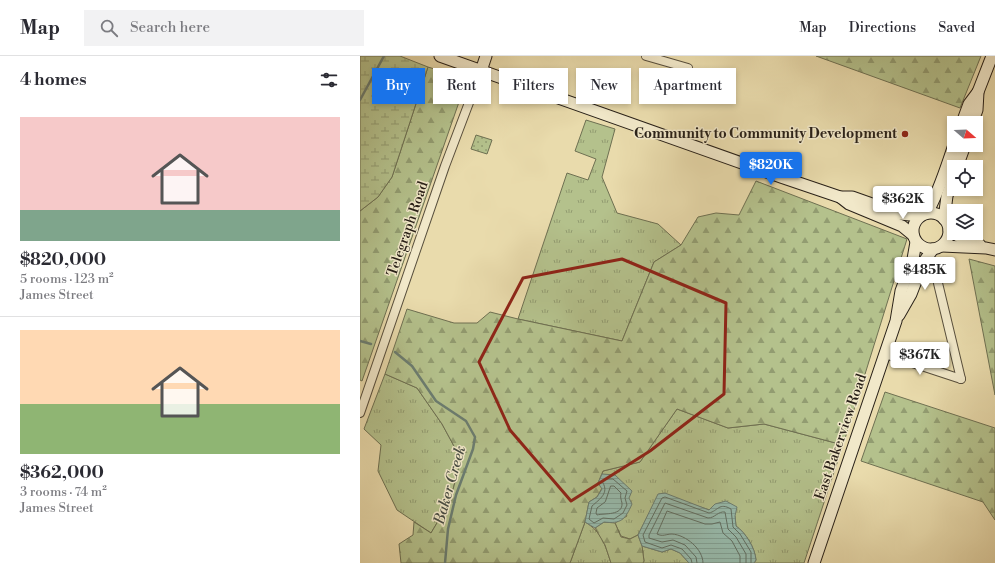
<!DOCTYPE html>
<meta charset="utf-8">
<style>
body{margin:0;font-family:"Libre Bodoni",serif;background:#f2f2f3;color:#2b2b33;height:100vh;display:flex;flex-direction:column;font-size:15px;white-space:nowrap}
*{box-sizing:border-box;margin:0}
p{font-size:13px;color:#7c7c81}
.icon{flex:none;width:22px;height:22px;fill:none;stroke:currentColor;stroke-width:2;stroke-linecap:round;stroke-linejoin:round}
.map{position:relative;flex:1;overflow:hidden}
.details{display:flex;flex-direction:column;background:#fff;width:360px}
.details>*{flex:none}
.top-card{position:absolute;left:12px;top:12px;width:380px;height:36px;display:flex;gap:8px}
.needle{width:26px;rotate:109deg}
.fabs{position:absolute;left:587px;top:60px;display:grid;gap:8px}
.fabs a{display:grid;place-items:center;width:36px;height:36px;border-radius:0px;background:#fff;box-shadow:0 2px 6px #0003;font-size:20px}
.price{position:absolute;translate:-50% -34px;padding:0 9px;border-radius:4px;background:#fff;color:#222;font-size:13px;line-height:26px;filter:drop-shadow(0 1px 2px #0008)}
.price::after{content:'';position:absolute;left:50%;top:24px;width:12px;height:9px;margin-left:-6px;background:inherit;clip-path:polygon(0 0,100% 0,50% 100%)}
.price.selected{background:#1a73e8;color:#fff}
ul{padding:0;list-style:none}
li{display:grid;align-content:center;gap:8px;height:212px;padding:0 20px}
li+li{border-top:1px solid #e1e1e2}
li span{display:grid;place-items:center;height:124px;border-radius:0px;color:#555}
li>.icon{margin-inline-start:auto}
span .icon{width:72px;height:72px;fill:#fffc;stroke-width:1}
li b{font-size:17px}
h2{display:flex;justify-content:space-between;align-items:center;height:48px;padding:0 20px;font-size:17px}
.pill{padding:0 14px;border-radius:0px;background:#fff;box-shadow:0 2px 6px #0003;font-size:14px;line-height:36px}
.pill.selected{background:#1a73e8;color:#fff}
header{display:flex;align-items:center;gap:24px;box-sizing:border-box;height:56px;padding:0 20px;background:#fff;border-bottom:1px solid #e1e1e2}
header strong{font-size:19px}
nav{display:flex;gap:22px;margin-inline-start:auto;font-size:14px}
.search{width:280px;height:36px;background:#f2f2f3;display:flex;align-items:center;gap:10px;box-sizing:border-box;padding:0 14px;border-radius:0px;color:#7c7c81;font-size:15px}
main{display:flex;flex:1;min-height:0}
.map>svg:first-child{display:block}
</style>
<header>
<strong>Map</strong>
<div class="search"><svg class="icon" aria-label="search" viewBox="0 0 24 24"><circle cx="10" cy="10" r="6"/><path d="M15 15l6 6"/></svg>Search here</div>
<nav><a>Map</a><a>Directions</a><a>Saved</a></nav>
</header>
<main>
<section class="details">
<h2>4 homes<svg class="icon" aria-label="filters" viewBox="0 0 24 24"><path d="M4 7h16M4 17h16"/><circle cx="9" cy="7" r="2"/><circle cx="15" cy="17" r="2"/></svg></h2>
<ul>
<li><span style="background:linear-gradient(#f6c9c9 75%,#7fa58c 0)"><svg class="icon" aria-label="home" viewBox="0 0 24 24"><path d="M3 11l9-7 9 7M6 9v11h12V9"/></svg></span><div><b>$820,000</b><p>5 rooms · 123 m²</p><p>James Street</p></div></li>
<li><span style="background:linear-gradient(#ffd9b3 60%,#8fb573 0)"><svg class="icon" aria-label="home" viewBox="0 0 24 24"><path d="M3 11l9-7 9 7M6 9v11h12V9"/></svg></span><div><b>$362,000</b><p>3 rooms · 74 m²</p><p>James Street</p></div></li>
</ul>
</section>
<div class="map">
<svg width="635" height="507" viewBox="0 0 635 507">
<defs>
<pattern id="grass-tufts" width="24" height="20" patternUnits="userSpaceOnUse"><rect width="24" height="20" fill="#b4c18c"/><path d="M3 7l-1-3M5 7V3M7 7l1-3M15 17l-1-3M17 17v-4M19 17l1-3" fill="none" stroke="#929c71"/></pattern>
<pattern id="forest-firs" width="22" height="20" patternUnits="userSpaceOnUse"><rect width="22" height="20" fill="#b4c18c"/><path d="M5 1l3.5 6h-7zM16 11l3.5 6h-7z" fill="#929c71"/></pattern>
<pattern id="wetland-marsh" width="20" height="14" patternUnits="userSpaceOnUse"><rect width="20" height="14" fill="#b4c18c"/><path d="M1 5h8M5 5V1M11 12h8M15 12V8" fill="none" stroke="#929c71"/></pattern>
<pattern id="park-dots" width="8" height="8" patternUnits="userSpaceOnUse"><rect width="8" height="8" fill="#b4c18c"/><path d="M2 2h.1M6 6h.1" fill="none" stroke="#929c71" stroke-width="1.8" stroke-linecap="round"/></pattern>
<pattern id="water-rules" width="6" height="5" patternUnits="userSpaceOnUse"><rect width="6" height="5" fill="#97bbad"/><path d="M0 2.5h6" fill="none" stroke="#82a094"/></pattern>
</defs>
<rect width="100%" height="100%" fill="#e9dbac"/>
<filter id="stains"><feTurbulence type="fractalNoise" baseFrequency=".005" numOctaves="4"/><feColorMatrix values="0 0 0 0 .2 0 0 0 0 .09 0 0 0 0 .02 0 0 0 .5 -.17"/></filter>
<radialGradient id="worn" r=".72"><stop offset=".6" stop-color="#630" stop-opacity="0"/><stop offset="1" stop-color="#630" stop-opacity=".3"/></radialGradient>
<g fill="url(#grass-tufts)" stroke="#6e7052">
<polygon points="226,64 255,73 242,121 257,157 298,168 321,189 294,206 262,285 158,263 207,117 228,124 236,103 215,95"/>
<polygon points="25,318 57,332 82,368 101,403 90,445 71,477 37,454 18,415 21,389 4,373"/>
<path d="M317 353 368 372 404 368 483 389 444 507H394L396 504C395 492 386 477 376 470L375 460 350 454 299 438 278 479 270 483 261 480 255 467 267 460 242 418 243 415 280 406Z"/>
<path d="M225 466C242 476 245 489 251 507H210Z"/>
<polygon points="282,490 302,496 311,493 320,497 329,507 283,507 284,505"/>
</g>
<g fill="url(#forest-firs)" stroke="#6e7052">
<polygon points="456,0 621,0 600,52"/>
<polygon points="68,11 107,23 2,325 0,324 0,155 18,141 32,121"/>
<polygon points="396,125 547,183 483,389 404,368 368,372 317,353 280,406 243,415 238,427 242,432 237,441 229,446 225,466 210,507 41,507 39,488 53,479 54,466 71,477 90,445 101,403 82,368 57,332 25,318 47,253 94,267 117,267 130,256 158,263 262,285 294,206 321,189 338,161 356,157 379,159"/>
<polygon points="609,203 635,210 635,339"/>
<polygon points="525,336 635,372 635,464 623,446 501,405"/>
<polygon points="244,466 255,467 261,481 270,483 278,479 282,490 284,505 283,507 251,507 245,489 235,472"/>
</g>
<polygon fill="url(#wetland-marsh)" stroke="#6e7052" points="0,0 40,0 68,11 32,121 18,141 0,155"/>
<polygon fill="url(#park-dots)" stroke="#6e7052" points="116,79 132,84 127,98 111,93"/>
<g fill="url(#water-rules)" stroke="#6b7d71">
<path d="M242 418 255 419 272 435 269 442 272 448C265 464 261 468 244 466L235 472 225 466 229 446 237 441 242 433 238 427Z"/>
<path d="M305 437 349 454 355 448 366 445 377 451 375 460 376 470C386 477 395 492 396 504L394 507H329L320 497 311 493 302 496 282 490 278 479 298 438Z"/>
</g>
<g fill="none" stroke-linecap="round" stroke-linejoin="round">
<g stroke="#606e62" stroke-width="1">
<path d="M245 423H253L267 435 265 442 267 449 263 457 254 463 243 462 234 467 229 463 232 450C240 443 249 437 243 427Z"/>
<path d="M251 430H254L261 437C260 441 261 443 262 447 263 460 244 457 237 459L236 457 237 452 245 446Z"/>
<path d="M332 507 331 503 322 493 311 489 302 492 285 486 283 479 302 442 305 441 349 457C358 455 359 446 371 453L373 471 380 478 391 496V507"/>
<path d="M337 507 336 501 325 489 313 484 302 486 289 482V479L305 447 348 462C355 462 358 455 365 456L368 473 376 481 386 498V507"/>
<path d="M343 507C343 493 326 479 312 478 306 478 303 481 297 478L307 455 345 468H352L360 466 363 477 372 485 380 500V507"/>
</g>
<g stroke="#6b7d71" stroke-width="2.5">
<polyline points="0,44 24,0"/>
<polyline points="0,285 11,288"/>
<polyline points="35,296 52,310 76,345 106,365 115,381 113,393 96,439 88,473 85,507"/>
</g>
<defs>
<g id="street">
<polyline points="286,0 328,12"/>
<polyline points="577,223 601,323"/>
<polyline points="525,298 601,323"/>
<polyline points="0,357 85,110 121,15"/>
</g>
<g id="secondary">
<polyline points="80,0 421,121 480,141 492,141 540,158 560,160"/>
<polyline points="121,15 126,0"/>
<polyline points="602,67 609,48 618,36"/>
<polyline points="612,67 617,54 618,36 632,0"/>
<polyline points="597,111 605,89"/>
<polyline points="480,141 489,148 542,170 553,179"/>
<circle cx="571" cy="175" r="18"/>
<path d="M567 157C579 136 586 112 594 89"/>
<polyline points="584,163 587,140 594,120"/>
<polyline points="589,174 601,182 620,189"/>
<polyline points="582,190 626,192 635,194"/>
<polyline points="539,259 551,238 563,207 573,193"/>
<polyline points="454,507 536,265 541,235 553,203 556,186"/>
</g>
</defs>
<use href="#street" stroke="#584f3d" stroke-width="10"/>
<use href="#secondary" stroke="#282018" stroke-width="13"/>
<use href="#street" stroke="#f1e8c9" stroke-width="8"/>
<use href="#secondary" stroke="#f1e8c9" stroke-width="11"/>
</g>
<path fill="none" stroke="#8f2418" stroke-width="3" stroke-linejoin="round" d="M262 203 366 247 364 338 290 395 211 445 150 374 119 306 163 222Z"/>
<circle fill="#8f2418" stroke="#f1e8c9" stroke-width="1.5" cx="545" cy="78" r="4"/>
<g text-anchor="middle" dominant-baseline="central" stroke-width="3" stroke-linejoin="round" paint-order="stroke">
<g font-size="14" font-weight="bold" fill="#282018" stroke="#f1e8c9" text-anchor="end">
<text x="537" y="78">Community to Community Development</text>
</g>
<g font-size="14" fill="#282018" stroke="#f1e8c9">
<text transform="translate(48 173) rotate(-71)">Telegraph Road</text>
<text transform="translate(481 381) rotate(-71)">East Bakerview Road</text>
</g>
<g font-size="15" font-style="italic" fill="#494e45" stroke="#f1e8c9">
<text transform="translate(90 429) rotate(-74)">Baker Creek</text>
</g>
</g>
<rect width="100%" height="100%" filter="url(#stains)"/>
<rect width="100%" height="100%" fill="url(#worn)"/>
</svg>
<div class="fabs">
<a><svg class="needle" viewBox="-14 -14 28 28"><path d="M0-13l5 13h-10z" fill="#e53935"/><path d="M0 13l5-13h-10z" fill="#7c7c81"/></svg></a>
<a><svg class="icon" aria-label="locate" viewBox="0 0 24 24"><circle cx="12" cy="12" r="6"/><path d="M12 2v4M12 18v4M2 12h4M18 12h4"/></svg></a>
<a><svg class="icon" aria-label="layers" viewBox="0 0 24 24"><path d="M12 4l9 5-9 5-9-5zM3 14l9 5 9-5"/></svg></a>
</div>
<b class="price selected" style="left:411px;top:130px">$820K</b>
<b class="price" style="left:543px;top:164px">$362K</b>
<b class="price" style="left:565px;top:235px">$485K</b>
<b class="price" style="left:560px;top:320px">$367K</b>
<div class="top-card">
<a class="pill selected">Buy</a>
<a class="pill">Rent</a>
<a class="pill">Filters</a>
<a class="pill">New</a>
<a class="pill">Apartment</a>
</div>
</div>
</main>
